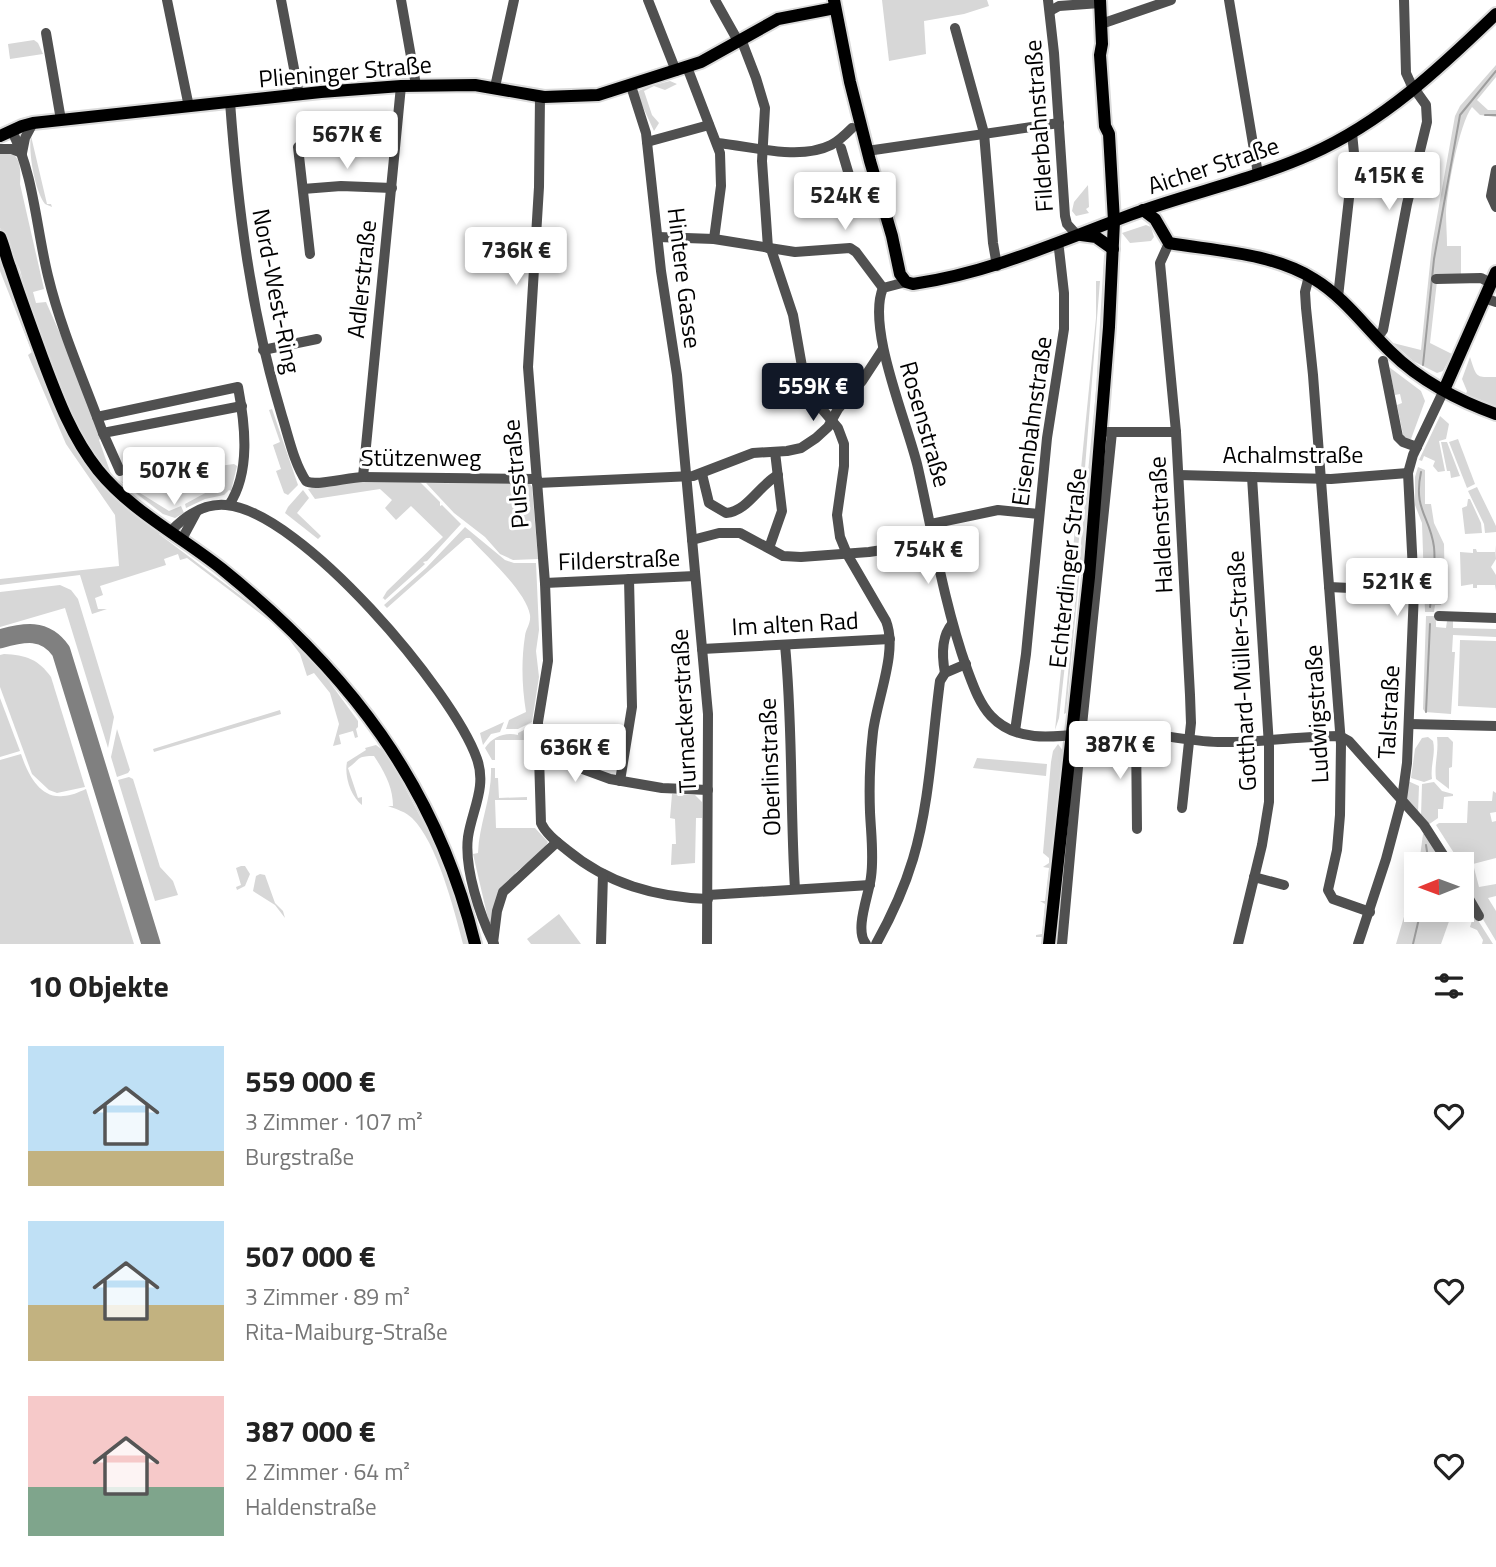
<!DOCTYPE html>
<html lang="de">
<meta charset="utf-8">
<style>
body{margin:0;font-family:"Titillium Web",sans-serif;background:#f2f2f2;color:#222;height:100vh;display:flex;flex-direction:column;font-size:26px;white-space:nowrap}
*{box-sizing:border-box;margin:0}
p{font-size:23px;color:#767676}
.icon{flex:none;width:38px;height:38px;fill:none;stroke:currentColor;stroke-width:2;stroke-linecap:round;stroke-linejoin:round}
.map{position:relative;height:944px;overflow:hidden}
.drawer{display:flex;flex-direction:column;background:#fff;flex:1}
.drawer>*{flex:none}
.needle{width:46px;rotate:269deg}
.controls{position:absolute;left:1404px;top:852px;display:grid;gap:14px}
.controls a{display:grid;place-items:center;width:70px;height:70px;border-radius:0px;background:#fff;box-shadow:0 4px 18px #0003;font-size:35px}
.price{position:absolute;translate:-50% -60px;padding:0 16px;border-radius:7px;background:#fff;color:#222;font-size:23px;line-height:46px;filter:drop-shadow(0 2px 4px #0008)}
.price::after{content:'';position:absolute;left:50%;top:42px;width:21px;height:16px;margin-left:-10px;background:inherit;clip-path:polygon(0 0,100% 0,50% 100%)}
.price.active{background:#111827;color:#fff}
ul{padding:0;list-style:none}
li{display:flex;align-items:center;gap:21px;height:175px;padding:0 28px}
li span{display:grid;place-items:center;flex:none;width:196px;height:140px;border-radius:0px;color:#555}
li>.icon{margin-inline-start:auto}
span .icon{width:84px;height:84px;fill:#fffc;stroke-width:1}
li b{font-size:30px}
h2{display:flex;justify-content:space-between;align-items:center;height:84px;padding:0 28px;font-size:30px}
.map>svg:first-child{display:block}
</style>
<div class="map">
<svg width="1496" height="944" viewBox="0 0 1496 944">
<rect width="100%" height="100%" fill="#fff"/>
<g fill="#d7d7d7">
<polygon points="882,0 987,0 989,6 964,14 924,21 926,54 889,61"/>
<polygon points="34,40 38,43 43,54 10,59 8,44"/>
<path d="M1496 65V77L1477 100 1488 110H1496V117L1480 115 1472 107C1459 124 1447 191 1446 213 1446 223 1447 235 1447 246H1461V275H1439L1437 274 1441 246 1430 343 1452 354 1443 371 1437 373 1413 361 1393 343 1421 350 1432 245 1455 116 1460 106Z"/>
<polygon points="670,81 677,84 665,90 654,86 644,91 652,115 659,123 654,131 636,92 650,86"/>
<path d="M31 136 47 204H51L52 207 45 204C35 191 28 152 31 136Z"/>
<path d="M6 151C21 154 21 170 20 184L44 289 33 292 36 303 46 302 66 347 101 438 99 440 112 477 89 451 76 429 30 309 20 270 0 228V154Z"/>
<polygon points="1088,185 1089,207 1086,209 1089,213 1076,216 1072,211 1074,202"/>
<polygon points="1146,225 1151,227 1154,237 1151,241 1130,243 1122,233"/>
<polygon points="1107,252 1107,292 1084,568 1080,568 1066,713 1064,714 1096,391 1104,256"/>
<path d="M0 260 9 278C30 337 52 424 91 471 111 495 137 512 160 531L159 534 249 602 274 624 187 558 180 560 178 554 164 559 166 565 100 586 103 595 95 598 98 609H107L92 614 80 575 0 585V579L119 566 115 515 66 444 28 355 32 352 0 271Z"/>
<polygon points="1096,281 1100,281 1080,530 1059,718 1055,730 1096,318"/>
<path d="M1470 357C1477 379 1476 377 1496 377V406L1466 394 1467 391 1462 379Z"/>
<polygon points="1389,367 1421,391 1425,401 1411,439 1404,439 1397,405 1402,403 1400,394 1395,395"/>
<polygon points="272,409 298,485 288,495 284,493 276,471 281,469 273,445 280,442 269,410"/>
<polygon points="1440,416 1449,424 1446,439 1439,441 1445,471 1438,472 1433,466 1435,461 1424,456 1422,461 1419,460"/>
<polygon points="1458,439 1475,484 1467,488 1449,442"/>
<polygon points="1441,442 1447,442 1460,476 1451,478 1450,471 1447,471"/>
<polygon points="234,464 237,466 231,491 229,490 224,495 205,499 186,508 185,504 220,485 215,470 219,469 219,466"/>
<polygon points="1418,467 1425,470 1425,504 1431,504 1434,523 1444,544 1445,593 1442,593 1441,605 1435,605 1434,612 1425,612 1422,523 1415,505 1415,477"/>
<polygon points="119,480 169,511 181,506 184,513 175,518 163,514"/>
<polygon points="419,481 440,502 440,506 442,505 461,524 427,561 423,562 425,564 385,600 383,598 381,601 387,591 443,537 411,506 396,520 385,508 392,500 380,489 315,499 308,489 333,482"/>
<polygon points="426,483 530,484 532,487 538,559 513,560 500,554 485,537 454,513"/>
<polygon points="1477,487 1496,526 1496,532 1485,533 1484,524 1468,491"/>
<polygon points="303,490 309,498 297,513 321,536 318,539 285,513 288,507"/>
<polygon points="1468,499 1470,499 1481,523 1482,533 1465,534 1462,508 1467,506"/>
<path d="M465 527 505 560 514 563H536L539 630 536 651 539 677 532 722 518 729H506L509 720 526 712C522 688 521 661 525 636 526 628 531 624 530 615 526 591 486 556 470 538H466L387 608 384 605 426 568Z"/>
<polygon points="1495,545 1496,559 1491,567 1496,575 1496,591 1495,585 1477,585 1477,588 1473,588 1473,584 1461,586 1460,552 1473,553 1473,549 1476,549 1477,552 1495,552"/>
<polygon points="60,585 71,590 78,599 114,717 108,748 65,608 0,627 0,592"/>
<polygon points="1426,616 1436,616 1436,627 1446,628 1447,621 1453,621 1453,628 1496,629 1496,637 1453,635 1452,652 1455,652 1451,714 1425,712 1423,709"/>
<polygon points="286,635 320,669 358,721 358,727 356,729 358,737 355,738 353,731 339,735 341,744 333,746 339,724 330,693 314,673 307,676 300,654"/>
<polygon points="1460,640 1496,641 1496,708 1458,706"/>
<path d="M4 654C26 655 38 659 51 677L85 787 57 793 49 790 32 774 0 687V655Z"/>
<polygon points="0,698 20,751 0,757"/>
<polygon points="280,710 281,714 154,752 153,749"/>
<polygon points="504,722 500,732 491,734 483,745 480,733"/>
<path d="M530 727H532V735H529L528 738 532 740H495V760H492L485 748C493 736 506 732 518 735V733Z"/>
<polygon points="117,729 130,770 128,773 117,777 111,757"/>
<path d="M1428 737 1433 741C1436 754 1430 766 1432 779L1424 782 1411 778 1415 749 1422 738Z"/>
<path d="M1437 737H1448L1453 742 1452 767 1449 768V789L1436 779C1434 764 1439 752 1437 737Z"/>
<polygon points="1058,744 1063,751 1056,833 1053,835 1052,849 1054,850 1044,937 1036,937 1036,935 1042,934 1045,904 1040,901 1045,901 1049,868 1043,867 1049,863 1049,858 1043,853 1051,762 1053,751"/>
<path d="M376 745 384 751 392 763 438 850 453 889 469 944H463C454 910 437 842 412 818 406 812 396 809 388 806H393C393 787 384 771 374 756 356 756 361 759 348 768L358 798 362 797V805C351 797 344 776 347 762L366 750 365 748Z"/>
<path d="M21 754C27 772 39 799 63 796 71 796 79 792 86 789L134 944H0V760Z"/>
<polygon points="977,758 1047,764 1046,776 973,768"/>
<path d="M491 768H495V778H498L499 798 527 797V800H495L496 828H535L548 842 542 852 516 872 493 923H489L473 854 478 853C479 824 492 798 491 768Z"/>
<polygon points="129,777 133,779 160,867 173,881 178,895 155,901 118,780"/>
<polygon points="1408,781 1419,786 1418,813 1406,799"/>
<polygon points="1434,782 1442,791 1453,794 1453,796 1444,797 1443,809 1438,809 1438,818 1428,825 1421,816 1422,784"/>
<polygon points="1493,791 1496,793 1496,812 1490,813 1492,822 1496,821 1496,858 1473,864 1479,887 1496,884 1496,896 1488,898 1496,911 1496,941 1481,916 1481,910 1461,878 1461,864 1436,825 1439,823 1467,823 1468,801 1492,801"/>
<polygon points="672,794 695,795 702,802 702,818 696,818 695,863 671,865 672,844 676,844 675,819 670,818"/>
<polygon points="1423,834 1425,834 1443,864 1419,864"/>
<polygon points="241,866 245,866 250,874 245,886 237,890 236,887 241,885 236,868"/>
<polygon points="260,874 265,875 275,903 283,911 285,918 275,905 253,891 256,876"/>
<polygon points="1416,876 1416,910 1453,910 1441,944 1396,944"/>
<polygon points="559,914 581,944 531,944 527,939"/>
<polygon points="1474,914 1493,944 1482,944 1483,940 1477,930 1470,927"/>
</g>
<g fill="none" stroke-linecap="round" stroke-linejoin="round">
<g stroke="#9e9e9e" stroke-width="2">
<polyline points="1485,115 1496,115"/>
<polyline points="1423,365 1434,259 1460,115 1496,71"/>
<path d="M1421 472C1413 510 1430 516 1434 547 1436 566 1433 587 1430 607"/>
<polyline points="1426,712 1430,624"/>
<polyline points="1426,845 1429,864"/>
<polyline points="1413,944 1421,910"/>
</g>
<path stroke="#808080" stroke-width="19" d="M0 639C24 632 45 628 61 651L151 944"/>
<defs>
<g id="major">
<path d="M834 0 850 82 870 161 892 236 900 274 906 282 913 284C989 273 1058 242 1130 215 1189 193 1253 180 1311 154 1383 122 1440 68 1496 14"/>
<polyline points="0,136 22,126 33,123 321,92 401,86 475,85 544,97 598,95 701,62 778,19 835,8"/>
<path d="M1143 210 1155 219 1169 243C1217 251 1272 253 1314 279 1344 297 1365 327 1391 352 1419 380 1459 401 1496 414"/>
<polyline points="1081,235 1096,237 1113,249"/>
<path d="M0 237C4 246 6 257 10 267 20 297 31 327 42 357 57 397 71 436 98 470 131 511 182 537 222 569 348 671 436 784 475 944"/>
<polyline points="1444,390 1496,272"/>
<polyline points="1049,944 1089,577 1109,327 1114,221 1109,134 1105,126 1100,55 1102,44 1100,0"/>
</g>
</defs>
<use href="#major" stroke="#dbdbdb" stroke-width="16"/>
<g stroke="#505050" stroke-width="10">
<polyline points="167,0 189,107"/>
<polyline points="281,0 299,95"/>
<polyline points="401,0 416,85"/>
<polyline points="648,0 676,71"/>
<polyline points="715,0 738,41"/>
<polyline points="1048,0 1054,53 1065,216 1067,224 1077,235"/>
<polyline points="1229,0 1258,174"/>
<polyline points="1050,11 1059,6 1100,3"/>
<polyline points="1101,24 1171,0"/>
<polyline points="955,28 984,133 993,243 997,266"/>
<polyline points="46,33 61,120"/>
<polyline points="741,39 756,78 765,108 762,161 768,248"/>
<polyline points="687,67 720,153 721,186 714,239"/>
<polyline points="631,86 646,133 661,271 677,375 708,714 707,944"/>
<polyline points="495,87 514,0"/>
<path d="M540 96 539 187 528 367 545 583 548 661 538 722 541 823C546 834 557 842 567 850 608 884 655 897 708 899"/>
<path d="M230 102C238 209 251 314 282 416 289 438 294 463 306 481 315 487 349 477 363 477L537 479"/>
<path d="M12 131C34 176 36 227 48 276 61 330 84 381 103 433L242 406"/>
<polyline points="647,142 709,125"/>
<path d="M717 143C751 146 799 161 831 145 839 141 846 134 852 128"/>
<polyline points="298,147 310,254"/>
<polyline points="841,148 852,185"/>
<polyline points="0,149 12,149 22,153"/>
<polyline points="867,151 1059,123"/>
<polyline points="22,153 25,138 33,123"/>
<polyline points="1496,170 1491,196 1496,207"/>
<polyline points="303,189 341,186 392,188"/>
<polyline points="658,237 714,239 795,252 850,248 856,252 883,288"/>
<polyline points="1169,243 1160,263 1176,432 1190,695 1191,723 1182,808"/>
<path d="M771 249 793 315 804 378 816 402 838 428 844 444V466L837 515 840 537 847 554 886 621C898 651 877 699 873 732 870 758 869 785 870 812 871 834 874 856 871 877 869 895 854 930 866 944"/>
<polyline points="1309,276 1305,292 1306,308 1313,375 1341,744 1340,815 1337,850 1328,890 1333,899 1370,912"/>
<polyline points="1436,279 1481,278 1491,283"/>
<path d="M906 282 883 288C866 328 908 424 918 468 933 535 944 604 967 669 973 685 979 703 991 716 1024 751 1077 731 1118 731 1152 732 1185 741 1218 742 1259 743 1299 736 1340 736L1349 741 1424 825 1449 864"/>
<polyline points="1338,297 1354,153 1352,133"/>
<polyline points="1484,298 1496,302"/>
<polyline points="1377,338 1383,330 1407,204 1427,122 1426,105 1411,84 1406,73 1404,0"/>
<polyline points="263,350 317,339"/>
<polyline points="1383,361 1398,437 1403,442 1417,447"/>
<path d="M97 417 238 387C245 424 251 472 229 505"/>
<polyline points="1108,432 1176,432"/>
<polyline points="103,433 120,471"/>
<path d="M702 474 709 503 726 513C748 511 759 485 778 475"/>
<polyline points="1179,475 1331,479 1408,473"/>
<polyline points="363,477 401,86"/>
<polyline points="537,483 693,476 753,453 787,451 801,448 816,438 828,427 838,409 862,381 883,349"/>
<polyline points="931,524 998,510 1039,514"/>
<path d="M171 531C186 515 204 503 226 505 301 511 453 691 477 759 487 787 472 810 468 837 464 868 480 916 494 944"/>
<polyline points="182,539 196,513"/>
<polyline points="692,540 719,533 740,533 783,556 801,557 869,552 935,542"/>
<polyline points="769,548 782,511 775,452"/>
<polyline points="545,583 695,576"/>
<polyline points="1329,587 1414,591"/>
<polyline points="1439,616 1496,618"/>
<path d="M785 645C793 726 790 808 795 889"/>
<polyline points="702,649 890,639"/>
<path d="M945 673C942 657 941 637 952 624"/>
<polyline points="1409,724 1496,726"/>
<polyline points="1015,731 1026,654 1047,438 1064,329 1064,293 1059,249 1056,243"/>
<polyline points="1136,733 1137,829"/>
<polyline points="539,753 610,779 662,788 708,790"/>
<polyline points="620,781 632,707 629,579"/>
<polyline points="1254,877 1284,885"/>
<polyline points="1461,885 1479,916"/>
<polyline points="708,895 870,885"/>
<polyline points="493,943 497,911 503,892 557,842"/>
<polyline points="601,944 603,874"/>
<path d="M876 944C891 917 904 889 913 859 930 802 932 740 940 681L945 673 966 664"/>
<polyline points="1062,944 1080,745 1112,432"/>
<polyline points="1238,944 1262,845 1269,802 1269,746 1252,477"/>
<polyline points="1358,944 1386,859 1402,799 1407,763 1414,591 1408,473 1413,455 1444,390"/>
</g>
<use href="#major" stroke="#000" stroke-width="12"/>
</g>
<g text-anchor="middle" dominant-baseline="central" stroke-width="6" stroke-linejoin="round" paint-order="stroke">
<g font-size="24" fill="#000" stroke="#fff">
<text transform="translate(345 71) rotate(-5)">Plieninger Straße</text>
<text transform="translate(1038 126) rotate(-94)">Filderbahnstraße</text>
<text transform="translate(1213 165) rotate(-18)">Aicher Straße</text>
<text transform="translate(685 278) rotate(83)">Hintere Gasse</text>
<text transform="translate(361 279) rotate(-84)">Adlerstraße</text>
<text transform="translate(277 291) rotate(79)">Nord-West-Ring</text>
<text transform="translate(1031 421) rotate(-82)">Eisenbahnstraße</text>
<text transform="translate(926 424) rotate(74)">Rosenstraße</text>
<text x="1293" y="454">Achalmstraße</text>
<text x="421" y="457">Stützenweg</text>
<text transform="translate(515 474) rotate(-95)">Pulsstraße</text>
<text transform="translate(1160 525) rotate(-93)">Haldenstraße</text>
<text transform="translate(619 559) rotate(-2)">Filderstraße</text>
<text transform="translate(1067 568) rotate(-84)">Echterdinger Straße</text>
<text transform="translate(795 623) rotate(-3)">Im alten Rad</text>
<text transform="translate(1241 671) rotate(-93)">Gotthard-Müller-Straße</text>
<text transform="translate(683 711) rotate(-93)">Turnackerstraße</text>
<text transform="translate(1388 712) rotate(-87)">Talstraße</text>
<text transform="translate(1316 714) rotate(-93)">Ludwigstraße</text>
<text transform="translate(769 767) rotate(-92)">Oberlinstraße</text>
</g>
</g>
</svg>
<div class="controls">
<a><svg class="needle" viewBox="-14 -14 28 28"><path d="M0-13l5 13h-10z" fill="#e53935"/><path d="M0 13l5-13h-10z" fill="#767676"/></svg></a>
</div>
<b class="price" style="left:347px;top:171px">567K €</b>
<b class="price" style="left:1389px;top:212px">415K €</b>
<b class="price" style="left:845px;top:232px">524K €</b>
<b class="price" style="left:516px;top:287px">736K €</b>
<b class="price active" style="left:813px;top:423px">559K €</b>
<b class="price" style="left:174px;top:507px">507K €</b>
<b class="price" style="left:928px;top:586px">754K €</b>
<b class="price" style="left:1397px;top:618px">521K €</b>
<b class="price" style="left:1120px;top:781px">387K €</b>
<b class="price" style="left:575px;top:784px">636K €</b>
</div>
<section class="drawer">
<h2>10 Objekte<svg class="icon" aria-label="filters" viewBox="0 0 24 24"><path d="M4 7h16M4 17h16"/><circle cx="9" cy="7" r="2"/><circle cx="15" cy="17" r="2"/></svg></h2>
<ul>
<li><span style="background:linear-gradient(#bfe0f5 75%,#c2b280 0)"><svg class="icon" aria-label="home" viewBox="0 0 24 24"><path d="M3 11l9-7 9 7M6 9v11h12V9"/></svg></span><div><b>559 000 €</b><p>3 Zimmer · 107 m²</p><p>Burgstraße</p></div><svg class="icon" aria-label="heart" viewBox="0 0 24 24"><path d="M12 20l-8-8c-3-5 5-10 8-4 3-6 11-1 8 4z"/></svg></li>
<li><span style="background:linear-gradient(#bfe0f5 60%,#c2b280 0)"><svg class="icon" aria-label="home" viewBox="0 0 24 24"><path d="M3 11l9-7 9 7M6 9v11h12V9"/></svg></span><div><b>507 000 €</b><p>3 Zimmer · 89 m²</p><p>Rita-Maiburg-Straße</p></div><svg class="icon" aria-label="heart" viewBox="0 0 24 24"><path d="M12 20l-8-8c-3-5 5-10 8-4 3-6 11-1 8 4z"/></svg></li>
<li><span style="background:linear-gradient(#f6c9c9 65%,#7fa58c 0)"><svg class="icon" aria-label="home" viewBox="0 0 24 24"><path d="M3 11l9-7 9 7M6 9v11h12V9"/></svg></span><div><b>387 000 €</b><p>2 Zimmer · 64 m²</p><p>Haldenstraße</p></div><svg class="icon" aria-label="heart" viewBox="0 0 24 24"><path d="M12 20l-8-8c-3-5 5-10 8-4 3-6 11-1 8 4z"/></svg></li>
</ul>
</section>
